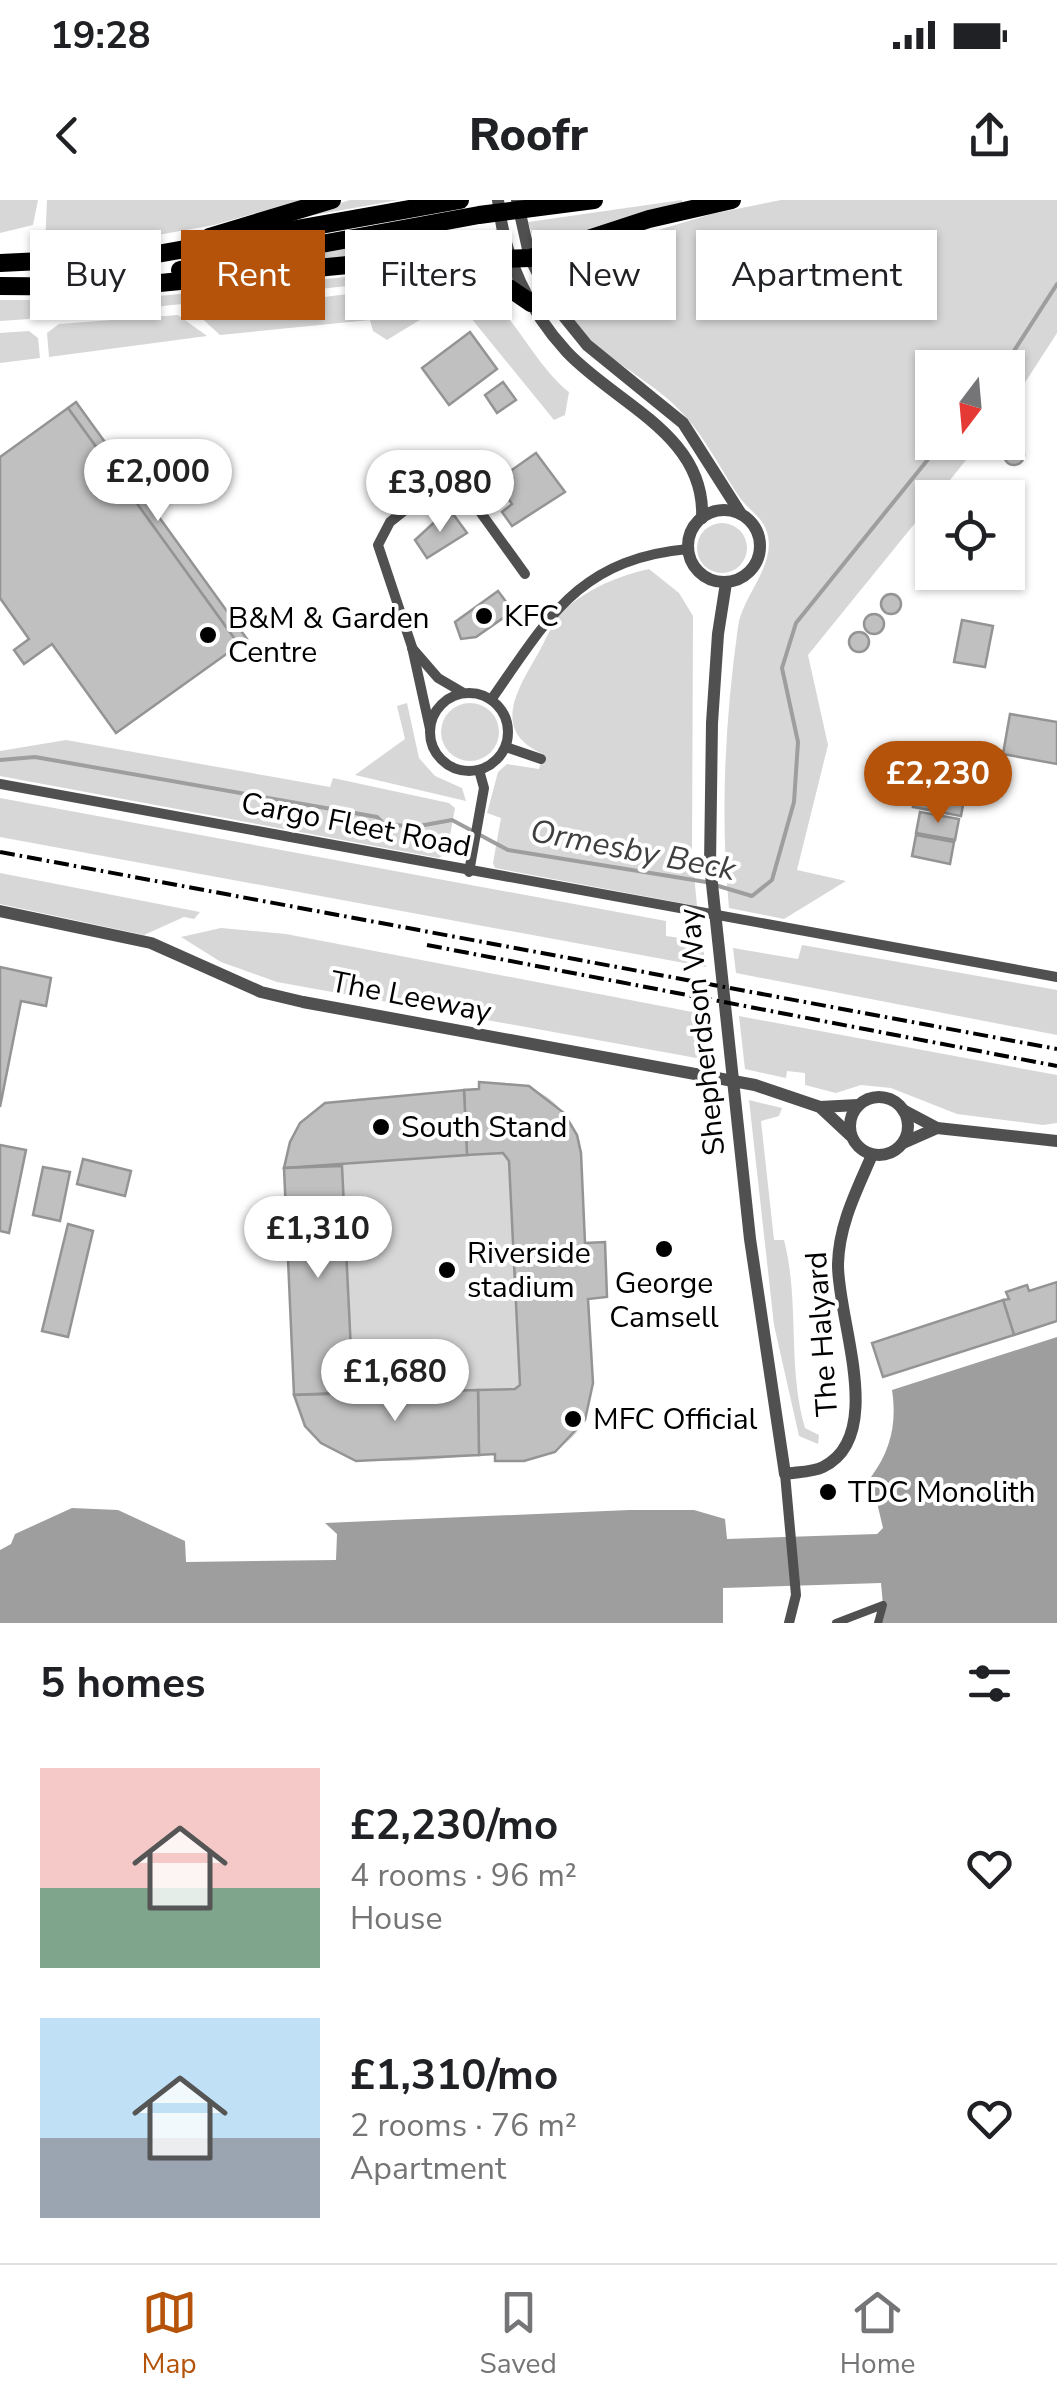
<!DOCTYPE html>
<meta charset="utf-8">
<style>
body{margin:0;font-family:"Nunito Sans",sans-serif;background:#f6f6f6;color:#202124;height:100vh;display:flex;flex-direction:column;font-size:38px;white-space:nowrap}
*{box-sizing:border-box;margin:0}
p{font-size:32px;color:#757577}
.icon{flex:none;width:55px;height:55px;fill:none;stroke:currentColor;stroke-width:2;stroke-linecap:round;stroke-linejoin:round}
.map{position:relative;height:1423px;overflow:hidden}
.drawer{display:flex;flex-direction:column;background:#fff;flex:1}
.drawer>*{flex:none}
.hud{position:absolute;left:30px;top:30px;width:998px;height:90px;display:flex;gap:20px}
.needle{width:65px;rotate:196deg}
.controls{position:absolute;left:915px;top:150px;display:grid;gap:20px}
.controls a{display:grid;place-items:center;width:110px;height:110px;border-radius:0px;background:#fff;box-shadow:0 2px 8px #0004;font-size:50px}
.price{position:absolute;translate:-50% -85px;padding:0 22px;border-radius:35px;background:#fff;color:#222;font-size:32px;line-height:65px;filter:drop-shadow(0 2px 5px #0008)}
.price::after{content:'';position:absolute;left:50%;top:60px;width:30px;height:22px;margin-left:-15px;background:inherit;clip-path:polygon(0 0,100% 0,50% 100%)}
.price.active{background:#b45309;color:#fff}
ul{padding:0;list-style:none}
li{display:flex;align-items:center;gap:30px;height:250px;padding:0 40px}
li span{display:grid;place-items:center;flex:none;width:280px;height:200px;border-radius:0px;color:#555}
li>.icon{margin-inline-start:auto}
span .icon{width:120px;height:120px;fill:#fffc;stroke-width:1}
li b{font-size:42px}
h2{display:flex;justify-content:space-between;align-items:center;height:120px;padding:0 40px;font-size:42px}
.chip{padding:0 35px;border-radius:0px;background:#fff;box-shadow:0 2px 8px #0004;font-size:35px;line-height:90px}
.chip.active{background:#b45309;color:#fff}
.status{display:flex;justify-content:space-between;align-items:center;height:70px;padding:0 50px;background:#fff;direction:ltr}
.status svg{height:28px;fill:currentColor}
header{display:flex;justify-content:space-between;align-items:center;height:130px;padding:0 40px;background:#fff;font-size:45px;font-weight:800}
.dock{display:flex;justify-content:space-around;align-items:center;height:140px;border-top:2px solid #e0e0e0;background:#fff;font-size:28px;color:#757577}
.dock a{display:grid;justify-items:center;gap:5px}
.dock .active{color:#b45309}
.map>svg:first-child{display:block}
</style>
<div class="status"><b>19:28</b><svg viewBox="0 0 49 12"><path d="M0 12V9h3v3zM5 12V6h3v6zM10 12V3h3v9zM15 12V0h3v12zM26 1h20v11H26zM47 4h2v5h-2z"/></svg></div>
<header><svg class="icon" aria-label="back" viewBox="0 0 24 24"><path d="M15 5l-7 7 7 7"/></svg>Roofr<svg class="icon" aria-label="share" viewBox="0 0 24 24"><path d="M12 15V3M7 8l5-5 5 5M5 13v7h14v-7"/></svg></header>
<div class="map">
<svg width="1057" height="1423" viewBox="0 0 1057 1423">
<rect width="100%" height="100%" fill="#fff"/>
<g fill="#d7d7d7">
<polygon points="0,0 38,0 33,25 0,33"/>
<polygon points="47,0 302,0 214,25 51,54 45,46"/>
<polygon points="350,0 399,0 286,20"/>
<polygon points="682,0 682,7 550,45 535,43 528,22"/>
<path d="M781 0H1057V133L1008 209V168H932V242L980 243 808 455 828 545 797 670 846 681 784 719 729 708C720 615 725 520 738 427 742 394 781 362 765 327 759 315 748 309 740 298 717 264 702 229 669 200 635 170 583 147 563 104 554 86 564 68 574 55L712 14Z"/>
<polygon points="480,31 482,45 474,53 244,68 433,32 439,37"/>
<polygon points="425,69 456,69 483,81 466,76 403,80 61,117 48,113 46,100 129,99"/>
<path d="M472 85C510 104 532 163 569 192L565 215 554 220 471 118H423L387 140 373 131 370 120 220 135 196 113 412 86Z"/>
<polygon points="0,100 37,100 37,110 29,119 0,121"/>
<polygon points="178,115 207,136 49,157 47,133 59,124"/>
<polygon points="29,131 38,138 40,158 0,163 0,133"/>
<circle cx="722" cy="348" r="25"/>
<path d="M649 369 679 393 693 416 692 653 697 706 495 668 493 663 501 618 487 613 498 572 507 564 539 569 543 554C488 530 520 486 540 450 547 437 554 419 565 409 589 388 618 376 649 369Z"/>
<circle cx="470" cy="532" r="29"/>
<polygon points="407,503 419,558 435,576 462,588 466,601 355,575 405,539 397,506"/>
<polygon points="66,540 330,587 333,578 449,603 455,608 447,652 439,658 0,576 0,551"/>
<polygon points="0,598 666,721 666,736 702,741 706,767 0,637"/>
<polygon points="0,673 200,712 194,719 184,717 144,735 0,704"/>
<polygon points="221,728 286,734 708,815 713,861 277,782 221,762 181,737"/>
<polygon points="802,745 1057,790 1057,835 736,773 733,748 798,759"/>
<polygon points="739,816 1057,875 1057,923 1043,925 957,914 891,888 861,885 836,893 805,885 805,873 787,871 786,878 745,869"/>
<path d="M479 882C590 878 581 959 585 1042H605L607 1097 588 1099C593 1188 612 1258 495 1261L494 1254C425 1257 314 1287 294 1195L284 968C293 900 336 900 393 896 421 894 450 892 478 889Z"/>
<path d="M749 900 782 908 779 916 761 921 774 1040H784C800 1102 787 1166 805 1228L819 1235 818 1244 799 1236 774 1125Z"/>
</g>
<path fill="#9e9e9e" d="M1057 1137V1423H878L883 1405 881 1383 723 1388V1423H0V1350L11 1344 15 1334 72 1308 118 1310 185 1341 186 1362 336 1360 337 1334 325 1323 629 1310H694L725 1319 727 1339 877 1334 883 1328 871 1277C891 1250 897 1223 892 1190Z"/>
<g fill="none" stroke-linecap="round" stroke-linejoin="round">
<g stroke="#9e9e9e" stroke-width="4">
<polyline points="1003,168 1057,84"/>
<polyline points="0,560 35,557 377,617 385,625 419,626 452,620 508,650 706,682"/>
<polyline points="715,685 752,696 772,680 794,602 798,542 782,468 796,423 942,242"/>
</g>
</g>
<g fill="#c0c0c0" stroke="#949494" stroke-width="2.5">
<polygon points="470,132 497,169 449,205 422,168"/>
<polygon points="503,182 516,200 497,213 485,195"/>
<polygon points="76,202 247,439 239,445 68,208"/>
<polygon points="68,208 239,445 116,533 52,444 24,464 14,450 29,439 0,398 0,257"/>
<circle cx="1014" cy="255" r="10"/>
<polygon points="536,253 565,292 512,326 502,312 512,304 500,288 513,278 509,272"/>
<circle cx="1000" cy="292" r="9"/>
<polygon points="453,314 467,333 427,358 415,340 441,316 444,320"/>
<polygon points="498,391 513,411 476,437 461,439 455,422"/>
<circle cx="891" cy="404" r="10"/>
<circle cx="874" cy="424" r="10"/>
<polygon points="962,420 993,426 985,467 954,462"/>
<circle cx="859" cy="442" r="10"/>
<polygon points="1010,514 1057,522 1057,564 1003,554"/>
<polygon points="934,558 972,565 968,587 930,579"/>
<polygon points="917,585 965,594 961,616 913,607"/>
<polygon points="920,612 959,619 955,640 916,633"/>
<polygon points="916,635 954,642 950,664 912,656"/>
<polygon points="0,767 51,778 46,806 21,801 0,907"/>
<polygon points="479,882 529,886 564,913 577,935 581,953 585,1043 605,1042 607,1097 588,1099 593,1183 585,1220 555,1252 524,1261 495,1261 495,1254 479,1255 478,1190 515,1189 520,1185 509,961 503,953 467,955 464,890 479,889"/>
<polygon points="464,890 467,955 284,968 290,942 300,923 325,903"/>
<polygon points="0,945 26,950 9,1033 0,1031"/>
<polygon points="83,959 131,971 125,996 77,984"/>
<polygon points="342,966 353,1192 294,1195 284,968"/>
<polygon points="43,967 70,972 60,1021 33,1015"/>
<polygon points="68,1024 93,1031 68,1137 42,1131"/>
<polygon points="1057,1082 1057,1121 1014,1135 1003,1100 1009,1099 1006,1092 1027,1085 1029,1091"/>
<polygon points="1003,1100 1014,1135 883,1177 872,1143"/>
<polygon points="478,1190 479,1255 356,1261 321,1243 305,1226 294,1195"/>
</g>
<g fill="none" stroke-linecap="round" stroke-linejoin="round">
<polyline stroke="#505050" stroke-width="8" points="836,1423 883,1405 878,1423"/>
<g stroke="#505050" stroke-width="10">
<polyline points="412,448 438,478 462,492"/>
<circle cx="469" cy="532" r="39"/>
<path d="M491 500C549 417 579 359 688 349"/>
<polyline points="430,529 412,447 378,345 390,322 444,279 463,288 525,374"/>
<polyline points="506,547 541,559"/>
<polyline points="0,584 1057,777"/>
<polyline points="469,672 484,588 479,570"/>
<polyline points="785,1274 796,1395 789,1423"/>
</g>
<g stroke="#505050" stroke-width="12">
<path d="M498 0C504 57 528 110 567 152 616 204 706 235 702 318"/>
<polyline points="517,0 530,58 553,103 587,145 683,223 741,314"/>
<circle cx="724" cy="346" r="36"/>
<path d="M726 383 718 434 712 523 710 665 750 1039 785 1274C797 1272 813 1272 823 1267 887 1236 837 1118 838 1064 839 1024 857 990 872 955"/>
<polyline points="0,711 151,743 261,792 303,802 755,885 820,907 850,935"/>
<circle cx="879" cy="926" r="29"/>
<polyline points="820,907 858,905"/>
<polyline points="903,910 937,928"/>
<polyline points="903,943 937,928 1057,941"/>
</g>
<g stroke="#000" stroke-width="18">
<polyline points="209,37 332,0"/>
<polyline points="0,63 146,56 460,0"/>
<polyline points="462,64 494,78 531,103"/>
<polyline points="180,70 479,15 594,0"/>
<polyline points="0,86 118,87 348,65 530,58 649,19 732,0"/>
<path d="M553 103C555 78 556 58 582 48"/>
</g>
<g stroke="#000" stroke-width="4" stroke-dasharray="15 5 2.5 5" stroke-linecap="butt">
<polyline points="0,652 1057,849"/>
<polyline points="427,745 1057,866"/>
</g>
</g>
<g fill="#000" stroke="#fff" stroke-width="4">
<circle cx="484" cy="416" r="10"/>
<circle cx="208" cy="435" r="10"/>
<circle cx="381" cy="927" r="10"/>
<circle cx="664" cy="1049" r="10"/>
<circle cx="447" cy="1070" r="10"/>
<circle cx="573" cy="1219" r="10"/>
<circle cx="828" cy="1292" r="10"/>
</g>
<g text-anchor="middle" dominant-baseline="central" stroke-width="8" stroke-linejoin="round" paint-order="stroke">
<g font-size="30" fill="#000" stroke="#fff" text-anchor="start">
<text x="504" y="416">KFC</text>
<text x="228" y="418">B&amp;M &amp; Garden<tspan x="228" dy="34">Centre</tspan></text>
<text x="401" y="927">South Stand</text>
<text x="467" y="1053">Riverside<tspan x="467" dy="34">stadium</tspan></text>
<text x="664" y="1083" text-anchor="middle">George<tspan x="664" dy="34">Camsell</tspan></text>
<text x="593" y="1219">MFC Official</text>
<text x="848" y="1292">TDC Monolith</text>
</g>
<g font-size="30" fill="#000" stroke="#fff">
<text transform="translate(356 625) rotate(11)">Cargo Fleet Road</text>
<text transform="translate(411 797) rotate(11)">The Leeway</text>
<text transform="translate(702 832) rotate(-96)">Shepherdson Way</text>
<text transform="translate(822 1134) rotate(-94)">The Halyard</text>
</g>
<g font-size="32" font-style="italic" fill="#3f3f3f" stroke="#fff">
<text transform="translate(633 650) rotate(11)">Ormesby Beck</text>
</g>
</g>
</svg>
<div class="controls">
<a><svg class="needle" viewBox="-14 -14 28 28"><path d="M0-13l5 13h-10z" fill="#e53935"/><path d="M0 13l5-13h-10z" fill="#757577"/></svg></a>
<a><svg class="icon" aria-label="locate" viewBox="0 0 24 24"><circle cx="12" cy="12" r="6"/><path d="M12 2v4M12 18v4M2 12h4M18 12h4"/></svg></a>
</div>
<b class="price" style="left:158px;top:324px">£2,000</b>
<b class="price" style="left:440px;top:335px">£3,080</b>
<b class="price active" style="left:938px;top:626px">£2,230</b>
<b class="price" style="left:318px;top:1081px">£1,310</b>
<b class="price" style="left:395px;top:1224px">£1,680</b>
<div class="hud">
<a class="chip">Buy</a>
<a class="chip active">Rent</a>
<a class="chip">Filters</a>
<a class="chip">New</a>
<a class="chip">Apartment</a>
</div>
</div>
<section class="drawer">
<h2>5 homes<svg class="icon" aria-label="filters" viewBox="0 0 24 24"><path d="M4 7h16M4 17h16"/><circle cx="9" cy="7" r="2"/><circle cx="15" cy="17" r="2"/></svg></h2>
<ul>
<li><span style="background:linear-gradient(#f6c9c9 60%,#7fa58c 0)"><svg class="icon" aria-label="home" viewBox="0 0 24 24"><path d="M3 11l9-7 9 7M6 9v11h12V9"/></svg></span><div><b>£2,230/mo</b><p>4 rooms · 96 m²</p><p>House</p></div><svg class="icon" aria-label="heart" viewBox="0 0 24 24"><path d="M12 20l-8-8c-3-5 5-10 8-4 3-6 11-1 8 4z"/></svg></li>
<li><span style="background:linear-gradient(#bfe0f5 60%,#9aa5b1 0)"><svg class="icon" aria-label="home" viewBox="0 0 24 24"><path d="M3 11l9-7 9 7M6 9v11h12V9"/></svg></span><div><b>£1,310/mo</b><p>2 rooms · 76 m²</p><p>Apartment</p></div><svg class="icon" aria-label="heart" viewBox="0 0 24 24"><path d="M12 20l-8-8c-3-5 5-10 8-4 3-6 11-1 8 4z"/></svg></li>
</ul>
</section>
<nav class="dock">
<a class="active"><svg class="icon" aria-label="map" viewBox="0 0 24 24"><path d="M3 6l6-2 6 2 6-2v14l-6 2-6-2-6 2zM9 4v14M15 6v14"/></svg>Map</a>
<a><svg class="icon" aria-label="saved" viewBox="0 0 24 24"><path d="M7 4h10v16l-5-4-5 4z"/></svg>Saved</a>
<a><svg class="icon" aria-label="home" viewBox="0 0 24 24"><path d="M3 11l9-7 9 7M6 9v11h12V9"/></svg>Home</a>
</nav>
